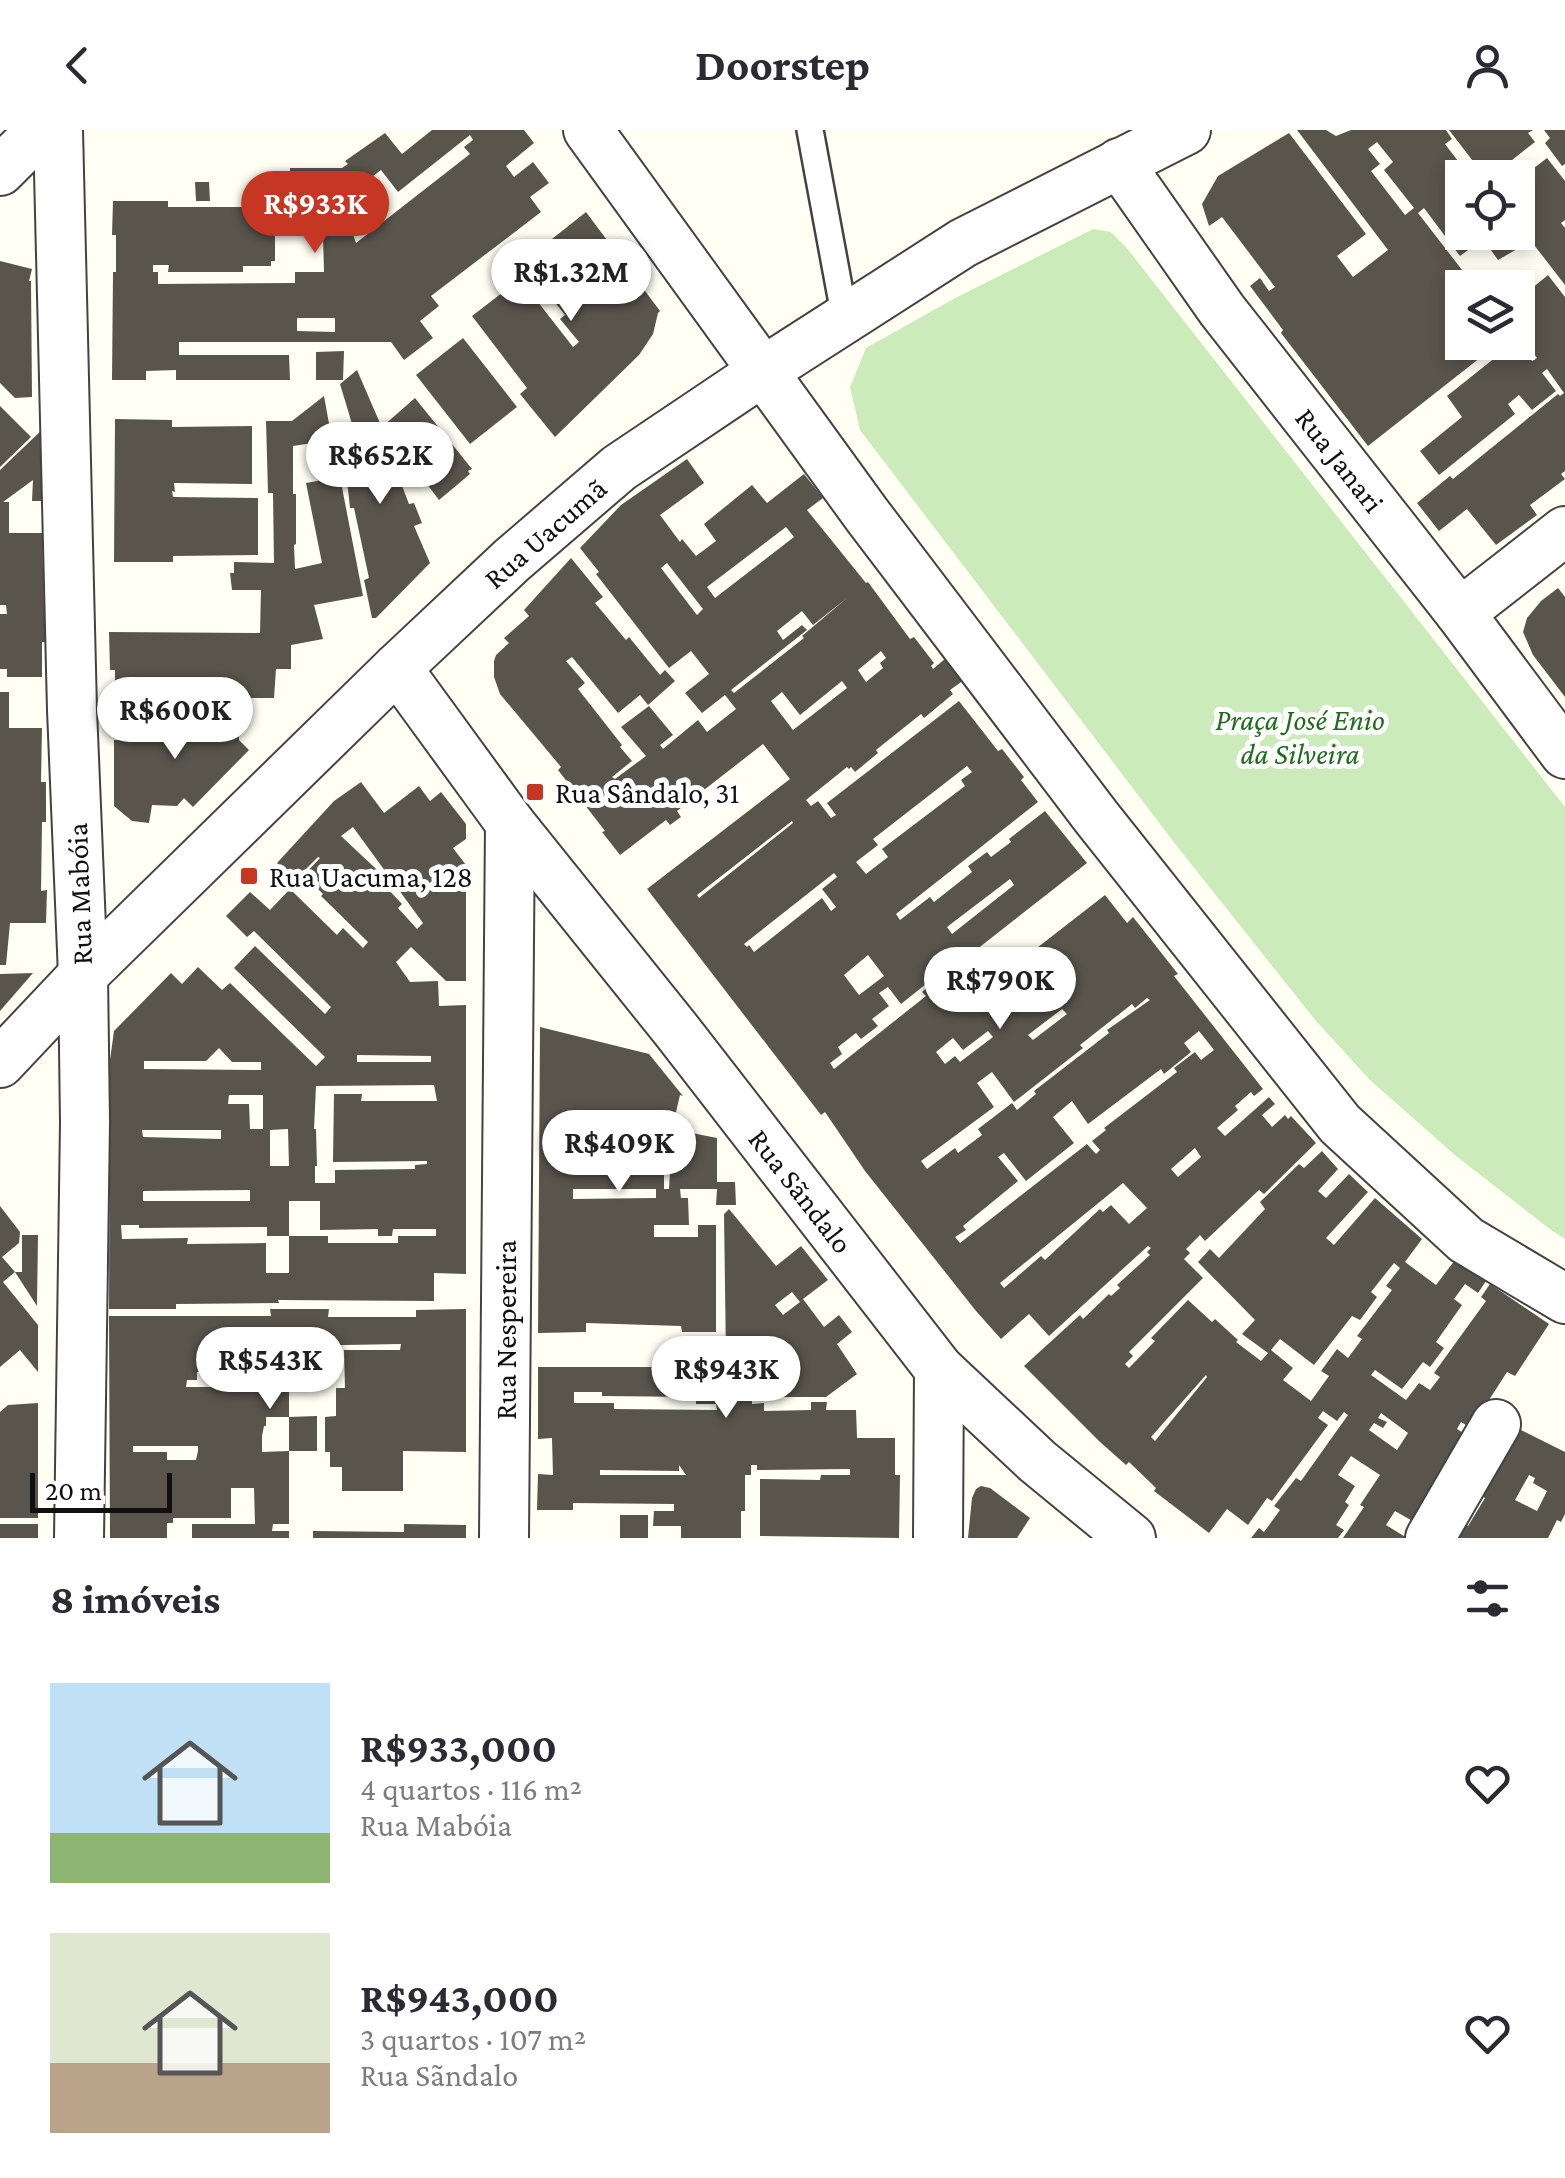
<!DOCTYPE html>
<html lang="pt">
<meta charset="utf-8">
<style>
body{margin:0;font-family:"Crimson Pro",serif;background:#f2f2f3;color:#2b2b33;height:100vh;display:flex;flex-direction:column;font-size:38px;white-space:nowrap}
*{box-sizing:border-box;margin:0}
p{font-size:32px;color:#7c7c81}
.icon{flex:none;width:55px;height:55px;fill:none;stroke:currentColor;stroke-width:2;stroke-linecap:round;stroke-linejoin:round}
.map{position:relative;height:1408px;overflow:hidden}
.drawer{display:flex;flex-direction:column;background:#fff;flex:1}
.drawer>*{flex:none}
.fabs{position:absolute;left:1445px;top:30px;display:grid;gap:20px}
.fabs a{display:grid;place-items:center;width:90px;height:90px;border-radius:0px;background:#fff;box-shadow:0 5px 15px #0003;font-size:50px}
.scale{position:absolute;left:30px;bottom:25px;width:142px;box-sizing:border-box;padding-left:10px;border:5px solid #101010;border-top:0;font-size:28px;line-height:35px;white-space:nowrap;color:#101010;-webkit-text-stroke:8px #fff;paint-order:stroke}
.price{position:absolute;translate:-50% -85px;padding:0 22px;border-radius:35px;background:#fff;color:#222;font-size:32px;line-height:65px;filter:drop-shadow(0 2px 5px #0008)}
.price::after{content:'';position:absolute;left:50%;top:60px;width:30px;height:22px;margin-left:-15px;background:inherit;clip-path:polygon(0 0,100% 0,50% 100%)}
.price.current{background:#c53623;color:#fff}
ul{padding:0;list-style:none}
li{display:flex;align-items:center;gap:30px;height:250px;padding:0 50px}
li span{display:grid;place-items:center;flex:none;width:280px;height:200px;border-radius:0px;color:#555}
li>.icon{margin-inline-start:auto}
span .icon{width:120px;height:120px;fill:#fffc;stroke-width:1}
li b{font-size:42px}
h2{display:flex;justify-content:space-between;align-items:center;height:120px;padding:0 50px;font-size:42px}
header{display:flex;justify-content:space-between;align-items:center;height:130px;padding:0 50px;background:#fff;font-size:45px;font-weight:700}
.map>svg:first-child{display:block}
</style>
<header><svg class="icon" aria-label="back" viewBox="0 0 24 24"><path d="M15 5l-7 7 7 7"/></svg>Doorstep<svg class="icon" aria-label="person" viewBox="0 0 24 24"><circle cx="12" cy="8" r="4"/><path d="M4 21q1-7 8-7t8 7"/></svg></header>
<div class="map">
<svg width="1565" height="1408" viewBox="0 0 1565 1408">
<rect width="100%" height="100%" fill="#fffff4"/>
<polygon fill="#ccebbb" points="1093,99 1111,102 1126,117 1565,677 1565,1109 1551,1100 1456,1026 1370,950 1316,891 1176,715 860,300 850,257 866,218 957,167"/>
<g fill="#59544c" fill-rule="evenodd">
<path d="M432 0H524L534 13 506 36 514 47 533 32 549 53 530 67 541 82 431 166 439 176 420 191 433 208 404 230 391 212H179V225H289L290 250H176V240L146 241V250H112L113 142H116V105H112L113 71H168V77H298V71H260V52L290 54V38H342L348 34 345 31 385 3 402 24ZM470 5 473 10 464 17 470 24 356 113 341 71 381 40 398 62ZM275 105 323 106 324 142H295V153L158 154V142H153V135H169L168 142H243V136H271V131H275ZM297 188H335V202L297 201Z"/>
<path d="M1297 0H1326L1336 6 1351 0H1446L1452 9 1445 14 1471 48H1462V102H1518V93L1520 97 1534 86 1525 75 1518 81V48H1486L1449 0H1533L1528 3 1535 12 1512 30 1525 45 1547 28 1565 51V90L1561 93 1565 98V155L1531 111 1498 130 1483 109 1460 126 1424 78 1418 83 1476 158H1462V212H1518L1532 231 1537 228 1518 203V158H1502L1513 149 1525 164 1548 145 1565 167V341L1561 344 1565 349 1530 375 1537 385 1496 415 1467 379 1439 401 1417 373 1450 346 1453 349 1558 264 1560 266 1564 263 1547 239 1542 243 1556 261 1532 280 1519 265 1508 274 1515 284 1439 345 1420 321 1462 287 1447 266 1496 227 1490 220 1368 316 1281 203 1283 200 1250 156 1260 148 1269 161 1275 157 1222 87 1209 96 1202 74 1218 46 1289 3 1366 104 1337 126 1353 147 1388 120ZM1377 12 1393 32 1384 40 1414 78 1405 85 1371 41 1380 34 1368 19Z"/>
<polygon points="1544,0 1565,0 1565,34 1562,36 1545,13 1550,8"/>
<polygon points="195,52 209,52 210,71 196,71"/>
<polygon points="586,82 660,181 658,183 653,204 639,225 555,307 520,264 527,258 472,186 520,149 573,217 579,212 560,189 565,185 523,132"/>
<polygon points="0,131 32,139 29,151 31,151 32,267 15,268 0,253"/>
<polygon points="463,208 517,277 470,314 416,245"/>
<polygon points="344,221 343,250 316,250 316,222"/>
<polygon points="357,240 389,314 361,320 365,335 391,327 409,374 414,373 422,393 414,396 430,433 376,488 372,488 364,450 369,448 354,378 350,378 344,322 359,317 340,254"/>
<polygon points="324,266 332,310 293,316 293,364 296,364 296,414 294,415 295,439 322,433 306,353 340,347 363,466 314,475 323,509 291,515 291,539 276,539 274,568 151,568 151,576 115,575 115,540 110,540 109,502 260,503 261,460 232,460 230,443 234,443 234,432 274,433 273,363 268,363 266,291 292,291"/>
<polygon points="415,268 472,339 468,341 470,344 439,370 383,296"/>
<polygon points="0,276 31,307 0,337"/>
<polygon points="115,289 172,290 172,297 252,296 252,354 174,353 175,362 172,361 173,367 258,368 258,425 173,426 173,432 114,432"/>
<polygon points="46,296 45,351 42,350 42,371 32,371 33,350 3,372 9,372 9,403 42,403 44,475 47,475 47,512 42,512 42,547 7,547 7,539 0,539 0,484 7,484 6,475 0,475 0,340"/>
<path d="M687 329 704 353 660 385 680 412 682 409 696 426 716 411 704 394 752 355 767 373 804 344 823 368 807 380 866 453 868 452 910 509 914 507 934 533 931 536 933 539 946 528 964 550 950 560 953 564 924 588 921 584 876 620 878 623 855 642 851 637 849 639 847 637 806 670 811 676 818 671 831 688 836 685 827 673 959 571 998 621 1002 619 1024 647 1021 650 1038 672 896 784 900 790 930 767 934 772 972 742 968 736 987 722 991 727 1011 712 1009 709 1045 681 1087 733 944 845 966 873 1105 765 1127 793 1133 787 1178 844 1174 846 1263 959 1254 966 1251 962 1235 976 1238 980 1217 998 1225 1006 1269 967 1275 974 1262 985 1272 997 1285 985 1288 989 1291 986 1316 1013 1264 1064 1259 1060 1205 1111 1200 1105 1186 1119 1190 1123 1184 1129 1203 1148 1129 1222 1133 1226 1125 1234 1129 1238 1155 1211 1151 1208 1188 1170 1212 1192 1215 1189 1238 1210 1236 1212 1261 1231 1268 1223 1242 1204 1255 1190 1198 1132 1210 1119 1219 1128 1265 1079 1260 1072 1299 1034 1304 1038 1322 1021 1338 1039 1318 1061 1326 1068 1349 1044 1368 1062 1326 1108 1334 1115 1375 1068 1422 1109 1405 1132 1436 1155 1455 1130 1486 1151 1478 1163 1465 1154 1454 1169 1462 1175 1436 1212 1444 1218 1430 1237 1423 1232 1402 1259 1375 1240 1371 1245 1406 1270 1419 1253 1430 1260 1440 1247 1434 1243 1486 1171 1481 1167 1490 1154 1549 1194 1515 1246 1507 1242 1471 1298 1461 1292 1457 1299 1474 1310 1423 1397 1395 1381 1386 1395 1407 1408H1343L1364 1377 1360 1375 1380 1345 1351 1326 1338 1345 1355 1356 1345 1372 1349 1375 1336 1395 1344 1400 1338 1408H1251L1259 1398 1264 1402 1280 1380 1274 1376 1296 1348 1301 1351 1348 1285 1344 1282 1337 1291 1323 1281 1318 1288 1328 1295 1272 1371 1267 1368 1248 1395 1227 1379 1209 1403 1154 1361 1156 1358 1129 1332 1126 1335 1099 1311 1024 1236 1080 1185 1083 1189 1109 1164 1111 1166 1120 1158 1117 1155 1150 1125 1147 1122 1151 1118 1148 1116 1049 1206 1029 1184 1001 1209 976 1181 865 1041 825 982 821 985 647 759 790 649 763 614 677 681 681 687 670 695 666 690 620 725 602 702 605 701 558 640 561 637 500 564 494 547V531L496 525 509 513 504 508 529 486 524 480 571 428 603 467 595 473 626 510 629 507 660 545 665 540 675 551 648 575 640 565 618 583 572 527 566 531 585 553 578 559 622 615 620 617 632 631 612 647 615 649 646 626 621 597 649 576 673 605 660 615 663 619 698 590 707 602 736 579 725 565 702 583 685 563 709 544 691 521 669 538 596 444 599 442 580 418 621 375ZM786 397 794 407 715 468 707 457ZM667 433 703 479 697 485 661 438ZM847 468 802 506 804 508 734 563 731 560 807 500 802 495 783 510 777 501 802 481 813 495ZM881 521 886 528 880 533 883 538 866 552 858 540ZM842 551 847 558 793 600 771 571 782 562 800 585ZM967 636 972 642 961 650 965 656 882 719 888 727 866 744 856 732 878 715 873 709ZM792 691 793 693 699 768 697 765ZM834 743 837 747 822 759 836 777 831 781 822 768 754 822 749 815 747 817 744 814ZM1010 749 1014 755 952 804 947 797ZM868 825 884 846 859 865 844 845ZM926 854 928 857 922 862 926 866 834 939 830 933 842 924 838 917 856 903 861 909 878 896 872 889 889 876 879 863 888 857 901 874ZM1147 868 1150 870 1107 900 1109 903 1034 961 1036 964 1017 980 1012 973 978 999 982 1005 958 1023 955 1018 927 1039 921 1031 994 977 977 953 992 942 1014 972 1083 918 1080 915 1132 874 1135 878ZM1062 879 1067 884 1033 910 1028 905ZM988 901 993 907 960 932 955 926 945 934 936 922 953 908 963 920ZM1199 901 1214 920 1201 930 1195 922 1174 938 1177 942 1104 998 1106 1000 1092 1011 1100 1020 1096 1024 1087 1014 960 1113 955 1107 966 1100 963 1096 1018 1051 998 1027 1004 1023 1026 1051 1074 1013 1053 987 1072 971 1088 994 1161 939 1164 944 1191 922 1184 913ZM1195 1018 1201 1027 1178 1047 1171 1039ZM1123 1053 1147 1078 1129 1094 1111 1075 1103 1082 1100 1079 1045 1130 1041 1126 1004 1158 1000 1153ZM1394 1133 1400 1138 1386 1156 1392 1160 1357 1206 1362 1209 1348 1228 1337 1219 1321 1241 1329 1246 1311 1271 1283 1250 1293 1238 1271 1220 1280 1209 1314 1235 1352 1186 1360 1190 1377 1167 1371 1162ZM1206 1245 1207 1247 1155 1311 1151 1307ZM1381 1283 1408 1303 1397 1320 1369 1300 1374 1293 1383 1298 1387 1292 1378 1288Z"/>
<polygon points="1558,458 1565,467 1565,567 1533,525 1523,502 1527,488 1541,471"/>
<polygon points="0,562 9,562 9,598 42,598 41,652 46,652 46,692 42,692 41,761 47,760 46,793 10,793 6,835 0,835"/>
<polygon points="148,584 239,584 239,610 249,620 193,677 184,668 177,676 152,675 149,693 132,691 114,676 114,610 147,611"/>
<path d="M361 652 384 683 419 656 430 671 441 662 466 694V709L453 718 466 735V851H446L411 817 396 832 410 852 438 851 439 876 466 875V1144L434 1143V1171L278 1170 279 1173 176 1174V1179H109L110 930 114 901 171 843 182 854 198 837 222 860 230 853 316 936 325 927 234 838 255 816 325 884 331 877 254 801 247 807 226 786 250 762 270 780 290 759 337 805 343 798 363 818 368 812 321 766 323 764 304 745 320 728 318 727 294 751 277 733 334 671ZM353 697 423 793 417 799 398 778 402 774 385 756 390 752 341 706ZM219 918 232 932H261V940L144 939V931H206ZM357 925 431 926V932H357ZM434 955 437 971H361L362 964H334L333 1032 427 1031V1034L415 1035V1039L335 1040V1053H315V1036H317L316 999H314L316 956ZM229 965H263V999H250L249 974H228ZM288 999 289 1036H270V1000ZM142 1000H221V1009L143 1007ZM250 1060V1071H143V1061ZM289 1071H320V1100L378 1099V1106H392L393 1099H436V1106H398V1113H328V1106H289ZM121 1095H139V1098L267 1097V1106H289V1143H266V1113L187 1114 188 1108 122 1109Z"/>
<polygon points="33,843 0,881 0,844"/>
<path d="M540 897 649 924 683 966 680 965 672 999 601 983V995L628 994V1000H649V1003H682V1001L717 1008V1052H735L736 1075H716L717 1059H680L681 1068H688L689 1095H654V1107H698V1095H716V1202H682L681 1196 586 1193V1202L538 1203ZM613 1023H677V1041H670L669 1059H664V1039L612 1035ZM573 1059H656V1068L573 1069Z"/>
<polygon points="0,1076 20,1102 19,1113 2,1127 15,1142 22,1142 22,1105 38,1105 37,1176 15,1142 3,1152 38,1195 38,1242 20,1220 0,1237"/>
<path d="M729 1079 776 1136 801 1116 828 1150 803 1169 824 1197 839 1185 852 1202 837 1214 857 1244 826 1267H752V1274L764 1273V1281L811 1280V1272H827L826 1280H856L857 1308H895V1345H900L899 1408 760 1406V1349L820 1350 821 1345H850V1339L757 1340V1335H751V1345H745V1381H741V1408H681V1396H653L654 1381H674V1374L573 1373V1380H537L538 1344 553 1345 552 1308 538 1309V1237H717L726 1229 724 1084ZM792 1162 800 1172 783 1185 775 1175ZM574 1262H602V1266L696 1267V1274H716L717 1280 614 1279V1273H574ZM679 1335 686 1345H600V1340L679 1341Z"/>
<path d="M270 1179H329L328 1187H416V1180L466 1179V1322L403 1321V1361H342V1337H330V1322H325V1287L336 1286V1258H345L344 1220H400L401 1214 290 1216 289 1247H234V1216L226 1215 227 1242H197V1250H187L186 1257H289V1287L317 1286V1321H289V1394H273L272 1401H289V1408H192V1394H255L254 1358H231V1388H173V1393H167V1408H110L109 1186H271ZM266 1287H289V1321L262 1322V1306L264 1296H266ZM133 1316H198V1321L196 1330H167V1322H133Z"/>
<polygon points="38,1273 38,1388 0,1388 0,1282 8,1275"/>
<path d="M1515 1297 1565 1322V1384L1561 1392 1557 1390 1548 1408H1449L1460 1390 1468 1396 1485 1368 1476 1362ZM1529 1345 1535 1348 1533 1353 1547 1361 1537 1381 1515 1370Z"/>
<polygon points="981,1356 990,1358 1030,1388 1017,1408 968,1408 972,1368 976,1359"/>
<rect x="620" y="1385" width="28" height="23"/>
<rect x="0" y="1394" width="38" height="14"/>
<polygon points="404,1394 466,1395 466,1408 313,1408 313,1401 404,1402"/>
</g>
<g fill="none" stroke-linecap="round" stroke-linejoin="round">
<defs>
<polyline id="lane" points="810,0 845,189"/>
<g id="street">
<polyline points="58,0 72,580 83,845 85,992 79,1408"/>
<polyline points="588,0 867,385 1097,688 1340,994 1466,1110 1565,1169"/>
<polyline points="1119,33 1222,180 1460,483 1565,624"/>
<polyline points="0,41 41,0"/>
<polyline points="1460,483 1565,401"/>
<polyline points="397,538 510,693 677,901 939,1239 1037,1331 1131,1408"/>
<polyline points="0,933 83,845 397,538 512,430 619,338 762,242 963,113 1186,0"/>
<polyline points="504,1408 510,693"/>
<polyline points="938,1408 939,1239"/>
<polyline points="1430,1408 1496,1294"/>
</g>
</defs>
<use href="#lane" stroke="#434343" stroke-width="30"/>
<use href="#street" stroke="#434343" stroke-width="52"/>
<use href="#lane" stroke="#fff" stroke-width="25"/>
<use href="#street" stroke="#fff" stroke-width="48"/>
</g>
<g fill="#c53623" stroke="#fff" stroke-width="4">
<rect x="525" y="652" width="20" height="20" rx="5"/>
<rect x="239" y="736" width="20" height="20" rx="5"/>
</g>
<g text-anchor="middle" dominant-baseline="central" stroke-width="10" stroke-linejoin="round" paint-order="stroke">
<g font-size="30" fill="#101010" stroke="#fff">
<text transform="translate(1340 330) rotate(52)">Rua Janari</text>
<text transform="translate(545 403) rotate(-41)">Rua Uacumã</text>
<text transform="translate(79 764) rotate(-92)">Rua Mabóia</text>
<text transform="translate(801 1061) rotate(52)">Rua Sãndalo</text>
<text transform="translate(505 1200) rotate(-90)">Rua Nespereira</text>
</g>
<g font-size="30" font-style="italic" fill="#216b1e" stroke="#fff">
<text x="1300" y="589">Praça José Enio<tspan x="1300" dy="34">da Silveira</tspan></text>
</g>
<g font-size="30" fill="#101010" stroke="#fff" text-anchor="start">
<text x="555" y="662">Rua Sândalo, 31</text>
<text x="269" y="746">Rua Uacuma, 128</text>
</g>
</g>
</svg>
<div class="fabs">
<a><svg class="icon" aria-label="locate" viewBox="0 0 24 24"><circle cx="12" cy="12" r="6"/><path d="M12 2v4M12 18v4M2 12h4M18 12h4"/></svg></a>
<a><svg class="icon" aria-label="layers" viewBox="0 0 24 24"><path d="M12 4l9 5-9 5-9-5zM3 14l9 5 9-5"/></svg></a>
</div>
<div class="scale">20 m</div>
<b class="price current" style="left:315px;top:126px">R$933K</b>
<b class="price" style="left:571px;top:194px">R$1.32M</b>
<b class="price" style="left:380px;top:377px">R$652K</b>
<b class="price" style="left:175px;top:632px">R$600K</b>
<b class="price" style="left:1000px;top:902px">R$790K</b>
<b class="price" style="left:619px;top:1065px">R$409K</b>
<b class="price" style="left:270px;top:1282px">R$543K</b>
<b class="price" style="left:726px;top:1291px">R$943K</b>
</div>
<section class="drawer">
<h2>8 imóveis<svg class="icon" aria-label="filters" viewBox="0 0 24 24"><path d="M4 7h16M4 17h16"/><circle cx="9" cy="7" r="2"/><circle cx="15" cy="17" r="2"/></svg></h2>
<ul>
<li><span style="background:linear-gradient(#bfe0f5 75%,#8fb573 0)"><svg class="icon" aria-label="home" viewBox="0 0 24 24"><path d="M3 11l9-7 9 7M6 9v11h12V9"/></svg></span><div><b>R$933,000</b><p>4 quartos · 116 m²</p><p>Rua Mabóia</p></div><svg class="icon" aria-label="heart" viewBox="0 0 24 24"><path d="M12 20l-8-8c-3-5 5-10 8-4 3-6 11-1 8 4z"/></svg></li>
<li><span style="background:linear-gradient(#dfe7d0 65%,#b9a48a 0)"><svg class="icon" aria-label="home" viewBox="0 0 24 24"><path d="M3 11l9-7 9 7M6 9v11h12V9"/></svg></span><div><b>R$943,000</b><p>3 quartos · 107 m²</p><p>Rua Sãndalo</p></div><svg class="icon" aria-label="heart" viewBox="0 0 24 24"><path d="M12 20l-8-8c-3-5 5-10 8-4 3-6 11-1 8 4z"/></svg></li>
</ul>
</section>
